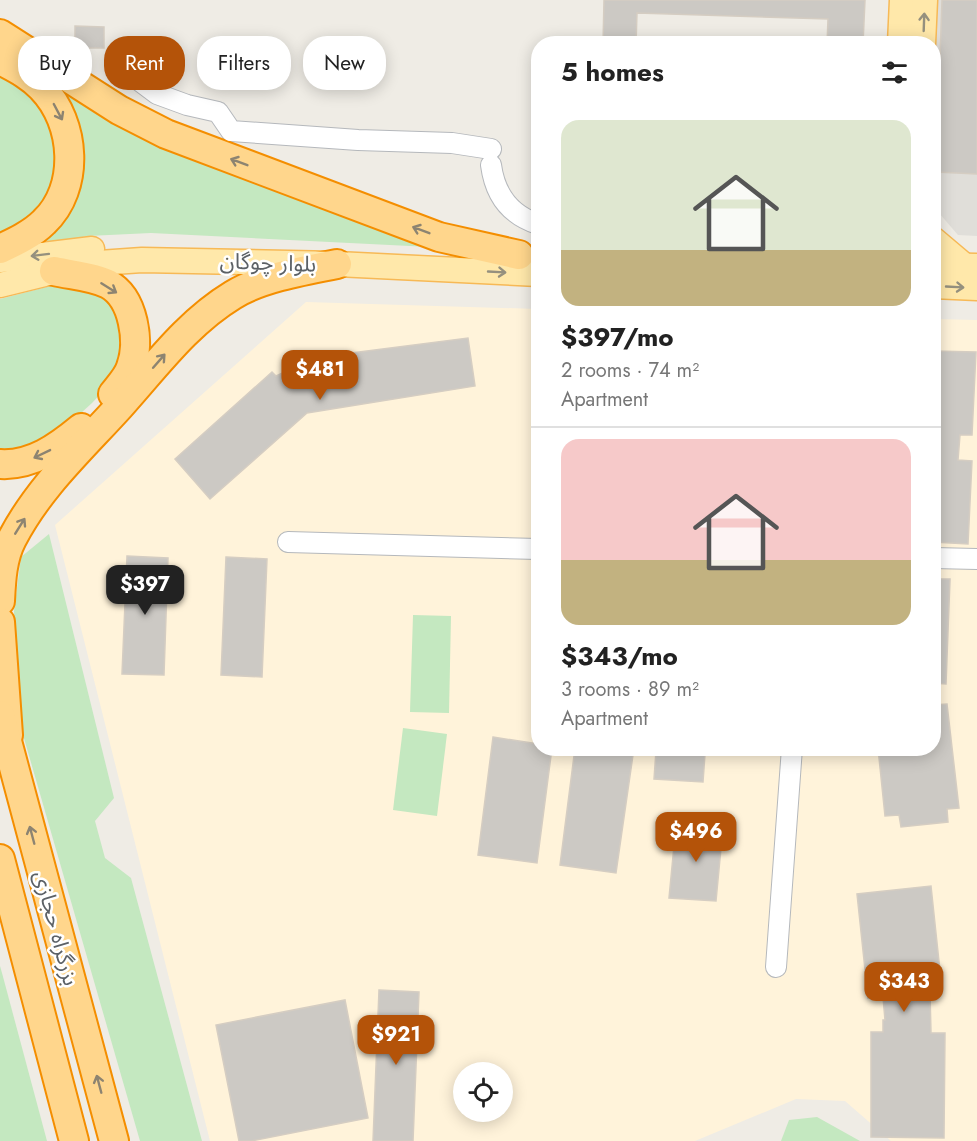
<!DOCTYPE html>
<meta charset="utf-8">
<style>
body{margin:0;font-family:Jost,"Noto Sans Arabic",sans-serif;background:#f6f6f6;color:#222;height:100vh;display:flex;flex-direction:column;font-size:22px;white-space:nowrap}
*{box-sizing:border-box;margin:0}
p{font-size:20px;color:#767676}
.icon{flex:none;width:33px;height:33px;fill:none;stroke:currentColor;stroke-width:2;stroke-linecap:round;stroke-linejoin:round}
.map{position:relative;flex:1;overflow:hidden}
.sheet{position:absolute;left:531px;top:36px;width:410px;height:720px;display:flex;flex-direction:column;background:#fff;border-radius:24px;box-shadow:0 3px 15px #0003}
.sheet>*{flex:none}
.top-card{position:absolute;left:18px;top:36px;width:423px;height:54px;display:flex;gap:12px}
.fabs{position:absolute;left:453px;top:1062px;display:grid;gap:12px}
.fabs a{display:grid;place-items:center;width:60px;height:60px;border-radius:50%;background:#fff;box-shadow:0 3px 15px #0003;font-size:30px}
.price{position:absolute;translate:-50% -51px;padding:0 14px;border-radius:12px;background:#b45309;color:#fff;font-size:20px;line-height:39px;filter:drop-shadow(0 2px 3px #0008)}
.price::after{content:'';position:absolute;left:50%;top:36px;width:18px;height:14px;margin-left:-9px;background:inherit;clip-path:polygon(0 0,100% 0,50% 100%)}
.price.active{background:#222;color:#fff}
ul{padding:0;list-style:none}
li{display:grid;align-content:center;gap:12px;height:318px;padding:0 30px}
li+li{border-top:2px solid #e0e0e0}
li span{display:grid;place-items:center;height:186px;border-radius:18px;color:#555}
li>.icon{margin-inline-start:auto}
span .icon{width:108px;height:108px;fill:#fffc;stroke-width:1}
li b{font-size:26px}
h2{display:flex;justify-content:space-between;align-items:center;height:72px;padding:0 30px;font-size:26px}
.chip{padding:0 21px;border-radius:24px;background:#fff;box-shadow:0 3px 15px #0003;font-size:21px;line-height:54px}
.chip.active{background:#b45309;color:#fff}
.map>svg:first-child{display:block}
</style>
<div class="map">
<svg width="977" height="1141" viewBox="0 0 977 1141">
<rect width="100%" height="100%" fill="#efece5"/>
<path fill="#fff3da" fill-rule="evenodd" d="M306 302 538 309V748H933V319L977 320V1141H891L845 1101 796 1099 695 1141H210L55 525ZM464 1072H502V1112H464Z"/>
<polygon fill="#e0ded9" points="932,0 977,0 977,236 958,235 933,206"/>
<g fill="#c4e8c0">
<polygon points="0,71 22,84 50,115 59,173 38,214 0,241"/>
<polygon points="53,82 430,247 151,233 88,236 28,247 59,218"/>
<polygon points="58,284 104,294 121,318 127,351 119,374 92,403 48,443 0,458 0,299"/>
<polygon points="49,534 114,798 95,821 105,858 131,878 202,1141 140,1141 17,714 14,611 21,557"/>
<polygon points="413,615 451,616 449,713 410,712"/>
<polygon points="403,728 447,734 437,816 393,810"/>
<polygon points="0,966 2,973 47,1141 0,1141"/>
<polygon points="817,1117 860,1141 781,1141 789,1120"/>
</g>
<g fill="#ccc9c4" stroke="#d5cdc2" stroke-width="1.5">
<polygon points="604,0 865,0 863,44 827,44 828,19 637,13 636,44 603,44"/>
<polygon points="942,0 977,0 977,174 936,172"/>
<polygon points="75,26 104,27 104,48 75,48"/>
<polygon points="468,338 475,386 307,413 210,499 175,459 272,372 276,376 298,366 297,360"/>
<polygon points="933,351 976,352 972,435 960,435 958,460 972,461 968,544 933,542"/>
<polygon points="127,556 168,558 164,675 122,674"/>
<polygon points="226,557 267,559 262,677 221,675"/>
<polygon points="933,579 950,579 946,684 933,683"/>
<polygon points="947,704 959,808 947,809 948,822 901,827 899,815 885,816 878,748 933,748 933,705"/>
<polygon points="493,737 538,744 538,748 552,748 537,863 478,855"/>
<polygon points="575,748 633,755 616,873 560,865"/>
<polygon points="656,751 705,754 703,782 654,779"/>
<polygon points="676,825 723,827 716,901 669,898"/>
<polygon points="931,886 942,990 930,992 931,1033 945,1033 944,1138 871,1137 871,1032 883,1032 883,1020 885,1020 883,997 868,998 857,894"/>
<polygon points="379,990 419,992 413,1141 373,1141"/>
<polygon points="345,1000 368,1118 251,1141 239,1141 216,1025"/>
</g>
<g fill="none" stroke-linecap="round" stroke-linejoin="round">
<defs>
<g id="minor">
<polyline points="133,76 157,94 187,105 218,112 231,131 358,140 452,143 491,149"/>
<path d="M491 165C495 195 510 215 538 224"/>
<polyline points="288,542 538,549"/>
<polyline points="933,558 977,559"/>
<polyline points="776,967 792,748"/>
</g>
<g id="major">
<polyline points="900,44 902,0"/>
<polyline points="923,44 925,0"/>
<polyline points="933,239 965,266"/>
<polyline points="0,260 92,249"/>
<polyline points="933,265 977,266"/>
<polyline points="0,285 85,264 142,260 337,264 538,274"/>
<polyline points="933,286 977,288"/>
</g>
<g id="highway">
<polyline points="0,34 119,110 166,134 439,237 519,255"/>
<path d="M0 60C15 68 30 75 42 88 76 123 80 188 44 222 32 234 15 242 0 249"/>
<path d="M54 271C71 275 92 276 108 284 134 298 140 342 131 367 128 377 119 386 113 394"/>
<path d="M0 464C32 466 58 447 81 428"/>
<path d="M0 601C1 581 2 558 12 539 39 487 81 449 120 406 156 366 187 323 233 295 260 278 306 270 337 264"/>
<polyline points="0,622 8,735"/>
<polyline points="0,715 114,1141"/>
<polyline points="0,859 74,1141"/>
</g>
</defs>
<use href="#minor" stroke="#b5b8bc" stroke-width="22"/>
<use href="#major" stroke="#f7b956" stroke-width="27"/>
<use href="#highway" stroke="#f48e00" stroke-width="32"/>
<use href="#minor" stroke="#fff" stroke-width="20"/>
<use href="#major" stroke="#ffe8aa" stroke-width="24"/>
<use href="#highway" stroke="#ffd68c" stroke-width="28"/>
</g>
<defs><path id="oneway-shaft" d="M-6 0H5M1.5-3L5.5 0L1.5 3" fill="none" stroke-width="1.6" stroke-linecap="round" stroke-linejoin="round" transform="scale(1.5)"/></defs>
<g stroke="#95907e">
<use href="#oneway-shaft" transform="translate(924 22) rotate(-88)"/>
<use href="#oneway-shaft" transform="translate(40 255) rotate(173)"/>
<use href="#oneway-shaft" transform="translate(497 272) rotate(3)"/>
<use href="#oneway-shaft" transform="translate(955 287) rotate(3)"/>
</g>
<g stroke="#8d8471">
<use href="#oneway-shaft" transform="translate(58 112) rotate(62)"/>
<use href="#oneway-shaft" transform="translate(239 162) rotate(-159)"/>
<use href="#oneway-shaft" transform="translate(421 230) rotate(-159)"/>
<use href="#oneway-shaft" transform="translate(109 288) rotate(32)"/>
<use href="#oneway-shaft" transform="translate(159 361) rotate(-49)"/>
<use href="#oneway-shaft" transform="translate(42 454) rotate(154)"/>
<use href="#oneway-shaft" transform="translate(20 526) rotate(-58)"/>
<use href="#oneway-shaft" transform="translate(32 835) rotate(-105)"/>
<use href="#oneway-shaft" transform="translate(99 1084) rotate(-105)"/>
</g>
<g text-anchor="middle" dominant-baseline="central" stroke-width="5" stroke-linejoin="round" paint-order="stroke">
<g font-size="22" fill="#5c6166" stroke="#fff">
<text transform="translate(268 262) rotate(2)">بلوار چوگان</text>
<text transform="translate(57 928) rotate(75)">بزرگراه حجازی</text>
</g>
</g>
</svg>
<div class="fabs">
<a><svg class="icon" aria-label="locate" viewBox="0 0 24 24"><circle cx="12" cy="12" r="6"/><path d="M12 2v4M12 18v4M2 12h4M18 12h4"/></svg></a>
</div>
<b class="price" style="left:320px;top:401px">$481</b>
<b class="price active" style="left:145px;top:616px">$397</b>
<b class="price" style="left:696px;top:863px">$496</b>
<b class="price" style="left:904px;top:1013px">$343</b>
<b class="price" style="left:396px;top:1066px">$921</b>
<div class="top-card">
<a class="chip">Buy</a>
<a class="chip active">Rent</a>
<a class="chip">Filters</a>
<a class="chip">New</a>
</div>
<section class="sheet">
<h2>5 homes<svg class="icon" aria-label="filters" viewBox="0 0 24 24"><path d="M4 7h16M4 17h16"/><circle cx="9" cy="7" r="2"/><circle cx="15" cy="17" r="2"/></svg></h2>
<ul>
<li><span style="background:linear-gradient(#dfe7d0 70%,#c2b280 0)"><svg class="icon" aria-label="home" viewBox="0 0 24 24"><path d="M3 11l9-7 9 7M6 9v11h12V9"/></svg></span><div><b>$397/mo</b><p>2 rooms · 74 m²</p><p>Apartment</p></div></li>
<li><span style="background:linear-gradient(#f6c9c9 65%,#c2b280 0)"><svg class="icon" aria-label="home" viewBox="0 0 24 24"><path d="M3 11l9-7 9 7M6 9v11h12V9"/></svg></span><div><b>$343/mo</b><p>3 rooms · 89 m²</p><p>Apartment</p></div></li>
</ul>
</section>
</div>
